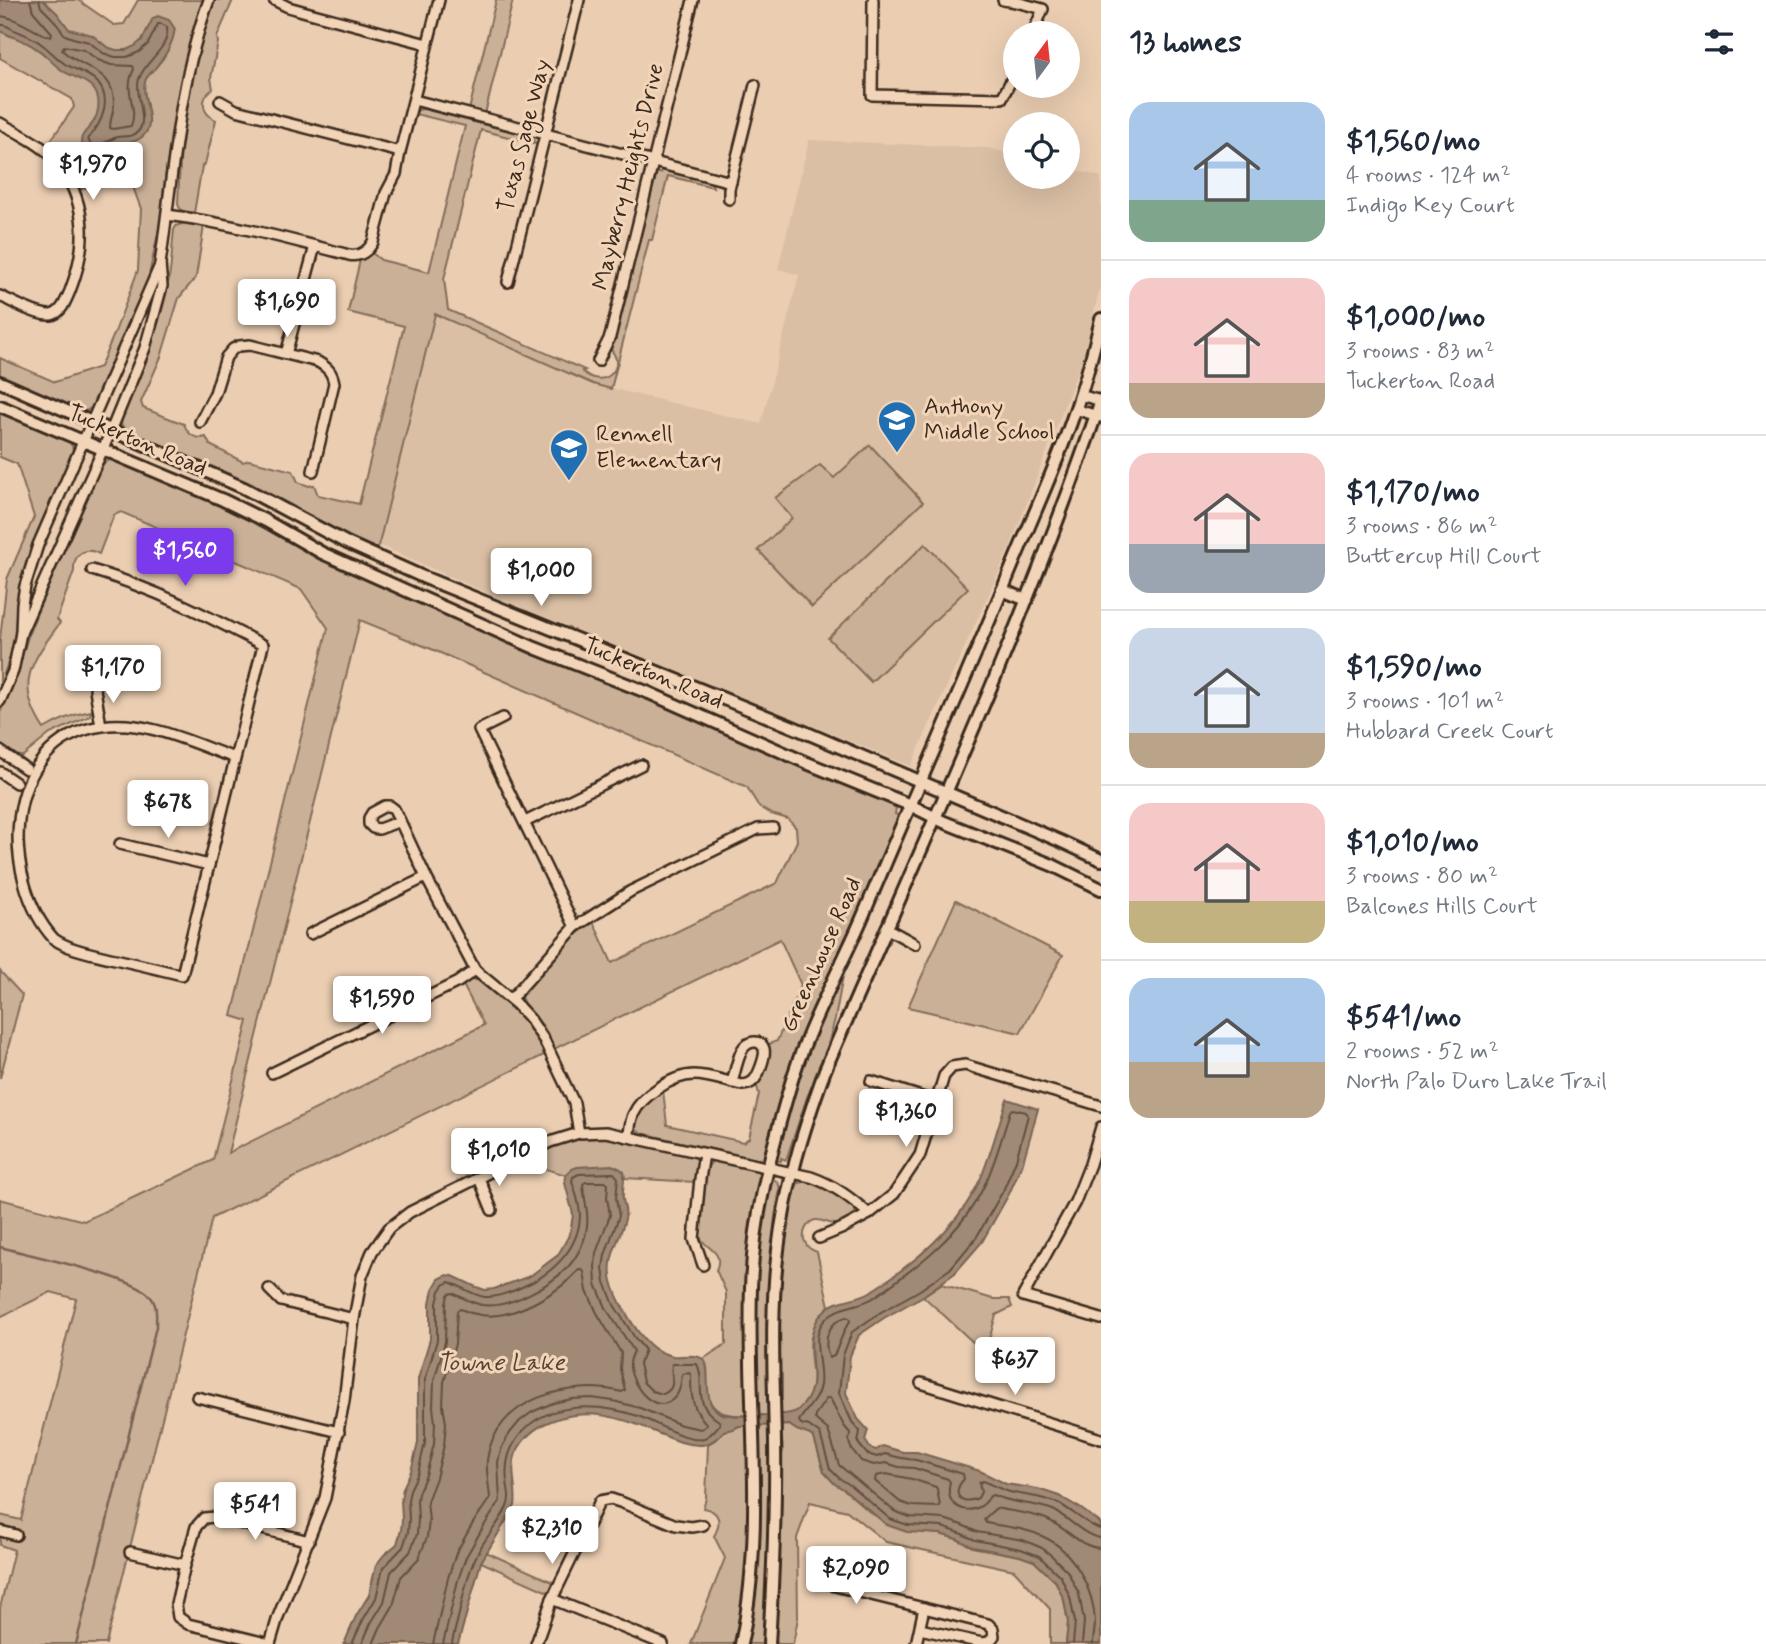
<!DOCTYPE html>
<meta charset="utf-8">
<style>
body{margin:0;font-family:Mynerve,sans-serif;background:#f2f2f3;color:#1f2937;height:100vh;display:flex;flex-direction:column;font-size:26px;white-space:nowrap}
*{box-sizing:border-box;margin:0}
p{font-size:23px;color:#747a83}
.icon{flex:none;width:38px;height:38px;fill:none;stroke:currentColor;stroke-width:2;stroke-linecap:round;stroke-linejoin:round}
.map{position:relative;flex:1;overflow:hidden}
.panel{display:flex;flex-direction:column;background:#fff;width:665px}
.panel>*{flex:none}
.needle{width:46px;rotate:15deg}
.fabs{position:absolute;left:1003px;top:21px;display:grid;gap:14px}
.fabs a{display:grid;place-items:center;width:77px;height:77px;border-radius:50%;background:#fff;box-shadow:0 7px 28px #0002;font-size:35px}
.price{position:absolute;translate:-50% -60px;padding:0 16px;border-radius:7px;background:#fff;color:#222;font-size:23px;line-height:46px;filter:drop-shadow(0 2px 4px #0008)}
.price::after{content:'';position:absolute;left:50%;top:42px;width:21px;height:16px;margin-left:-10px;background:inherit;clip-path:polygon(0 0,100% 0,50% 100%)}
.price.selected{background:#7c3aed;color:#fff}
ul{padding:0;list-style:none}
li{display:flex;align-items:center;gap:21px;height:175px;padding:0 28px}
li+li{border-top:2px solid #e0e1e3}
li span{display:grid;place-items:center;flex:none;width:196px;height:140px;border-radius:21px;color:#555}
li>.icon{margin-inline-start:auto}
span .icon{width:84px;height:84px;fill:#fffc;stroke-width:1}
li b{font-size:30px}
h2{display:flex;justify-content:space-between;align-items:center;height:84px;padding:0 28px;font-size:30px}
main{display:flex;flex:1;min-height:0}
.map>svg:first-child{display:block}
</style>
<main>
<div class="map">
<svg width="1101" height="1644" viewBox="0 0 1101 1644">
<rect width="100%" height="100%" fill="#ebceb2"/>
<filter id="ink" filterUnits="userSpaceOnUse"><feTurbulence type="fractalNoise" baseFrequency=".0143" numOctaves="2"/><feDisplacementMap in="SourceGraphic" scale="14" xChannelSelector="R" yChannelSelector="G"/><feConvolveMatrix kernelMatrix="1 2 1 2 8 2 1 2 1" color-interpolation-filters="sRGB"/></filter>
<g filter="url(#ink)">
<polygon fill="#dabfa4" points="809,140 988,148 1015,155 1015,177 1068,177 1068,168 1101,177 1101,284 1082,360 1010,547 911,766 503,600 379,545 435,314 593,384 761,424 799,275 778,269"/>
<g fill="#cab097" stroke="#826d5a" stroke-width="2">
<path d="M0 0H78L114 25 124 24 138 0H204L192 38 181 82 166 171 160 224 148 280 94 404C90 410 87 411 80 412L0 377V358L55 382 100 367 115 332 138 270 141 209 129 176 122 173 80 190 66 166 47 146 74 107 72 99 0 58Z"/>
<path d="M215 0H233L217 37 218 42 211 78 213 89C199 98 202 114 216 120L205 164 202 166 194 213C186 212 180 212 178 204 179 180 180 156 182 133 187 88 199 41 215 0Z"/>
<polygon points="496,0 513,0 485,114 469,110"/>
<path d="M423 109 531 136 536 144 481 130 444 279 448 310 585 370 582 371C603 391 627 368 611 350L655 173H661L662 169H667L706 179 711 182 713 187 668 176 652 240H649L611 389 593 384 435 314 377 552 127 432 121 424 122 417C141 373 161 327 169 278 172 262 172 246 174 230L176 226 184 223 204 226 196 277 179 298 161 357 141 402 143 408 184 424C188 435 196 440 206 437L210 445 243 462 249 460 293 471 298 482 309 486 314 485 318 495 359 504 404 326 348 312 360 260 372 253 381 260 429 272 465 126 415 114 418 110Z"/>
<polygon points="0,411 68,440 72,446 73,450 26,563 19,591 13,647 0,686 0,639 7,579 34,517 17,464 0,457"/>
<polygon points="870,445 923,502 812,607 758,550 792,518 775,498 820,465 834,478"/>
<path d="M110 459 116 460 251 520 323 559 366 579 536 654 616 684 891 805 896 808 895 814 898 815 897 821 867 889 844 970 835 1019 824 1059 807 1097 786 1160 781 1158V1161L756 1159 641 1133 635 1128C636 1110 649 1099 663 1090L667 1125 743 1142 749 1138 759 1094 756 1083C765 1073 770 1057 769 1044L777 1041 801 985 780 939 554 1049C551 1042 549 1035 544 1028 538 1018 523 1008 521 996L568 941 593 921 612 963 777 883 797 841 796 828 788 819 771 814 759 807 747 787 429 648 360 620 228 1153 484 1025 463 985 471 980H480L526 1022 533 1031 546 1054 212 1218 106 1644H0V1608L14 1550 0 1545V1536L17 1540 19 1530 0 1525V1515L21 1520 76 1299 51 1292 0 1317V1199L84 1221 213 1160 248 1021 232 1016 328 628 301 589 121 512 114 515 99 554C85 546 73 554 74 571L57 619 60 623C31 662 14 684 44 729 59 720 74 714 91 711L90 716 50 734 23 756H16L0 745V713L17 674 29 633 39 608 101 466Z"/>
<polygon points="925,544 968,588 871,682 828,638"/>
<polygon points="956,900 1063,955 1020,1033 908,1007"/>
<polygon points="0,971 22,995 0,1078"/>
<path d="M584 1136 610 1137 693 1155C702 1162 697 1173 695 1182L625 1178 624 1172 619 1168 572 1169 566 1175 543 1168 537 1153 569 1139Z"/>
<path d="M713 1160 755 1169 778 1182 780 1189 775 1216 772 1252 769 1318V1400H782V1374L778 1372V1316L780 1276 794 1188 796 1184 807 1181C817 1184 869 1203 852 1218 849 1220 841 1224 837 1224 829 1225 823 1219 815 1220 807 1222 801 1234 805 1242 807 1248 812 1250 817 1252L829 1306C820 1315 814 1324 811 1338 806 1362 822 1382 803 1405 802 1406 797 1412 796 1413 787 1418 773 1415 763 1415 740 1415 711 1421 707 1391 705 1380 709 1370 703 1359L726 1344V1292L716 1270C725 1250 705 1250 699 1235L707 1168Z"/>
<polygon points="941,1284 993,1299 1009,1299 1012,1307 996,1315 987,1347 975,1344 923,1296"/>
<path d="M789 1425 797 1430 806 1432 814 1438 824 1472 835 1484 845 1490 872 1514 928 1533 940 1534 957 1539 973 1547 1020 1556 1034 1561 1056 1582 1064 1600 1068 1622 1066 1644H1050V1609L1014 1570 886 1542 847 1511 810 1502 797 1538 798 1618 793 1644H778L773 1634 780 1559V1452H783L782 1439 768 1440V1447L770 1448C771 1513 773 1579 762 1644H691L725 1558 714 1536C722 1522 720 1511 703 1508L706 1498 708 1444 718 1438 724 1431 733 1429 739 1426Z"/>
<polygon points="486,1552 555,1583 550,1593 481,1562"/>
</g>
<g fill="#a08974" stroke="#786352" stroke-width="2">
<path d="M0 0H43L57 13 69 29 92 35 107 47 116 50H126L135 46 142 40 153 18 158 16 169 20 175 29C173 43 166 56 156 67 153 71 149 74 146 79 138 97 162 126 139 139 130 145 118 144 108 148 100 152 92 156 84 148 75 137 89 130 94 121 98 114 100 103 97 95 92 81 74 78 63 71 52 64 45 53 34 47 24 40 11 37 0 31Z"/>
<path d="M1007 1099 1038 1109 1023 1162 1009 1194 982 1242 955 1273 923 1296 884 1318 859 1335 850 1356 846 1393 858 1419 868 1430 865 1440 870 1448 876 1450 883 1446 903 1452H917L980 1471 1006 1484 1038 1489 1059 1496 1080 1508 1099 1522 1101 1525V1644H1066L1068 1622 1064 1600 1056 1582 1034 1561 1020 1556 973 1547 957 1539 940 1534 907 1532 887 1525 845 1490 835 1484 824 1472 814 1438 810 1435 797 1430 789 1425 739 1426 733 1429 724 1431C718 1438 711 1444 702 1445 686 1446 670 1438 655 1432 622 1417 586 1407 551 1421 536 1427 523 1438 516 1453 509 1471 518 1489 515 1506L481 1562 458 1644H344L356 1616 369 1595 376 1565 384 1555 397 1544 401 1530 402 1520 401 1500 403 1488 411 1471 418 1443V1379L430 1339V1303L433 1289 439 1279 447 1275 453 1276 474 1286 485 1290 494 1289 530 1276 558 1255 568 1237 571 1228 573 1214 565 1183 566 1175 572 1169 577 1167 612 1165 619 1168 624 1172C625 1181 622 1190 623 1199 624 1206 627 1212 625 1219 620 1240 606 1258 612 1281 616 1299 635 1331 649 1344 655 1350 664 1354 673 1356 681 1357 697 1353 704 1360 711 1367 704 1393 712 1406 713 1407 718 1412 720 1413 729 1417 790 1417 798 1410 832 1381 792 1340 826 1309 837 1299 857 1300 870 1292 912 1265 959 1226 980 1180 991 1154 998 1126 1007 1099Z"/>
</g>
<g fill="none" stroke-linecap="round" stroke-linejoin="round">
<g stroke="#635040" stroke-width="2">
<path d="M0 16C17 17 35 33 51 37L52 33 33 11 30 0"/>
<path d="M0 25H5C16 32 30 35 40 43 49 49 56 58 65 64 75 70 87 73 95 80 114 98 102 123 88 139L91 145C101 147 108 140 117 137 122 136 128 137 133 135 153 127 133 93 139 79 145 60 170 49 167 27L162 24H158L148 44 139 52 127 57H115L103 53 89 42 73 38 65 35 52 18 41 7 39 0"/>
<path d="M64 46 84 50 98 60 111 65 133 66 134 69C122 93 139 106 131 126L113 129 110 128C110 121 113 113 114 105 115 68 82 70 62 50Z"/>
<path d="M846 1317 849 1318 850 1321 845 1329 834 1356 829 1358C823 1340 827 1323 846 1317Z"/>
<polygon points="886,1474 912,1479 936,1487 937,1489 940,1506 937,1507 912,1506 900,1502 875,1481 876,1476"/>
<path d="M352 1644 363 1620 376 1598 383 1568 403 1547 408 1532 409 1519 408 1500 410 1490 418 1473 425 1443V1380L437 1340V1303L440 1291 444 1285 449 1282C461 1286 472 1295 485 1297 497 1298 511 1292 522 1287 551 1275 580 1249 580 1214 579 1204 576 1192 572 1182L573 1177 579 1174 614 1173 618 1178 616 1198 619 1216 605 1255 603 1268 605 1282 614 1305 635 1338 645 1350 639 1364 643 1382 652 1391 663 1394C679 1387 669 1375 672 1364H697C707 1384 690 1403 719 1421L720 1424C715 1430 711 1436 704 1438 686 1442 655 1422 638 1416 598 1403 542 1400 516 1440 508 1452 505 1466 507 1481 508 1490 511 1498 507 1507 501 1521 489 1533 481 1547 468 1569 464 1594 458 1618 456 1627 453 1635 452 1644"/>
<path d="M362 1644 371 1623 384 1602 391 1572 410 1552 417 1534 418 1519 417 1501 418 1493 426 1475 434 1444 435 1423 433 1407 434 1381 445 1342 446 1304 448 1295 452 1293C462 1297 471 1303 482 1305 509 1309 551 1285 569 1266 577 1257 584 1243 586 1232 590 1215 584 1200 583 1184L586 1182H605L608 1184 607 1198 610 1215 596 1253 595 1267 596 1284 607 1310 634 1351C632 1356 629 1361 630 1367 632 1387 657 1419 676 1396 681 1390 681 1381 682 1374L689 1373 691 1375C691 1389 691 1404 700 1416 702 1419 705 1422 707 1425L701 1429 681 1425 640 1408 613 1401 592 1398 572 1399 553 1403 532 1412 520 1421 510 1433 502 1447 498 1462 500 1501 482 1529 466 1557 458 1580 443 1644"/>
<path d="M373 1644 380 1628 393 1606 401 1577 419 1558 427 1537 429 1521 427 1501 436 1478 444 1445 446 1423 443 1406 444 1382 455 1344 457 1311 460 1309C467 1312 474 1314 481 1315 513 1320 558 1293 579 1270H582L584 1272 587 1291 597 1313 621 1353 620 1369 625 1390 622 1392C570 1379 495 1398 487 1460 486 1473 489 1485 490 1498L473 1523 456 1553 448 1578 433 1644"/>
<path d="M1073 1644 1075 1622 1070 1597 1061 1577 1039 1556 1021 1549 975 1540 960 1533 942 1527 908 1525 890 1519 850 1485 839 1478 830 1469 820 1434 809 1426 801 1424 799 1421C806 1409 818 1400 820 1385 823 1365 810 1339 823 1322 836 1304 859 1308 875 1297 919 1265 963 1233 986 1182 996 1160 1003 1135 1010 1111L1013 1109 1026 1112 1028 1115 1016 1160 1003 1191 976 1238 950 1269 920 1290 881 1312 852 1332 843 1355 839 1393 852 1422 860 1431 858 1443 867 1454 877 1457 885 1454 901 1458 916 1460 963 1474 964 1479C950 1494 961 1506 978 1498L981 1492 979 1483 983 1481C993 1485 1003 1491 1014 1493 1029 1496 1044 1497 1058 1503 1070 1509 1091 1528 1101 1529"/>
<path d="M1082 1644 1084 1621 1079 1594 1068 1572 1052 1556 1042 1548 1023 1540 977 1532 962 1525 944 1519 910 1517 894 1511 839 1465 828 1430 815 1419V1415L826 1399 830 1398 844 1426 850 1433 849 1442 851 1448 861 1461 874 1465 886 1463 899 1467 914 1468 948 1479 950 1482C942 1511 977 1520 990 1496L993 1495C1012 1504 1033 1502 1053 1510 1068 1517 1085 1537 1101 1538"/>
<path d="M1093 1644C1093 1637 1095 1629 1095 1622 1094 1590 1074 1551 1044 1537 1026 1528 1006 1527 986 1523L984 1519 996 1508C1013 1512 1031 1513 1046 1519 1066 1527 1080 1548 1101 1548"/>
</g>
<path stroke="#786352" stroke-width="2.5" d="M0 1247C29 1255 135 1277 150 1296 158 1305 156 1316 156 1327L76 1644"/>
<defs>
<g id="minor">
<polyline points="274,0 288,7 317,15 427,44"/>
<polyline points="873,0 872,95 1002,98 1015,73"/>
<polyline points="1003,0 1016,2 1043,9 1033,33"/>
<polyline points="414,100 731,182"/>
<polyline points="220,101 236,110 400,152"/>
<path d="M0 123C21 135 47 146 61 167 88 207 87 247 70 291 66 300 62 313 51 315 37 316 13 302 0 296"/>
<polyline points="729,199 729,189 755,85"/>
<path d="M167 215C229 223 289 239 349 255 360 257 368 251 373 242L386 193 396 174 400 152 439 0"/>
<polyline points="508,282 579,0"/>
<polyline points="286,354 315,246"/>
<polyline points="598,361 610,337 693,0"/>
<polyline points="1080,395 1101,401"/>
<polyline points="1075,409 1101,417"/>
<path d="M200 422 215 393 226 357 233 349 239 346 250 345 318 362C328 368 332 372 334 383L313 471"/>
<path d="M92 570C155 589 206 615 263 645L182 975C158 969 134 963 110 958 91 953 70 950 54 939 0 880 0 741 102 726 146 719 194 744 235 758"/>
<path d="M21 633 111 431 145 348 162 286 160 264C173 175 178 84 209 0"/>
<polyline points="95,689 101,726"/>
<polyline points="0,701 13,671 21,633 22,604 25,586 38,545 160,265"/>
<polyline points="503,718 479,730 575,927"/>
<polyline points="0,751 26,769"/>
<polyline points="0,772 16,783"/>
<polyline points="400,821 379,829 373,828 369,824 369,818 372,813 385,806 390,806 394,809 400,821 426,877 475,970 516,1004 530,1019 544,1040 574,1103 579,1133"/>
<polyline points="525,822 641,765"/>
<polyline points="120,844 209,865"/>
<polyline points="886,928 915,944"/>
<polyline points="310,934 426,877"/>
<polyline points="511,999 575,927 631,891 758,829 773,828"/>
<polyline points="272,1073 458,982 475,970"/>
<polyline points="871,1081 937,1102"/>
<polyline points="1101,1127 1090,1164 1075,1202 1023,1296 1101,1319"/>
<path d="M628 1137C630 1130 630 1122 633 1115 641 1096 673 1075 694 1075 710 1075 727 1082 742 1085 748 1084 749 1085 753 1081 758 1077 766 1056 764 1049 761 1038 747 1041 742 1050 737 1060 735 1072 732 1083"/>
<polyline points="479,1178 492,1210"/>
<polyline points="819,1238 843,1228 869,1214 894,1194 920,1155 944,1076 952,1067 965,1065 1101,1106"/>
<polyline points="703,1265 694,1239 700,1179 704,1154"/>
<polyline points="269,1289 281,1301 354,1319"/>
<polyline points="921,1383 1101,1439"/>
<polyline points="197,1397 339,1432"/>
<polyline points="0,1531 16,1535"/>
<polyline points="130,1552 185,1565"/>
<polyline points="816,1572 835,1586 988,1624 993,1629 994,1636 989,1642 982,1643 920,1629"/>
<polyline points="552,1599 663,1644"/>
<path d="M270 1644 278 1617 325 1498 344 1401 354 1319 362 1276 372 1252 389 1228 410 1212 550 1142 579 1133 606 1132 811 1177C834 1185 851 1198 869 1214"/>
<polyline points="270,1644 188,1624 178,1617 176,1604 185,1565 196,1527 204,1518 216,1517 309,1541"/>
<polyline points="536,1644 552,1599 600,1501 611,1499 623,1503 676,1525 692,1527 703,1525"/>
<polyline points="916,1644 924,1608"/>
</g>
<g id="major">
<polyline points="0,382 244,488 347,543 423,577 793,727 1060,841 1101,860"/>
<polyline points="0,406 223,500 266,521 322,553 535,648 649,693 807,763 910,805 944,822 1052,865 1101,889"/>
<polyline points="1002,590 1027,600"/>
<path d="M741 1644C766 1527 747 1407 751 1288 753 1220 770 1155 789 1090 806 1029 838 974 863 916 912 800 963 685 1011 569 1035 511 1062 453 1081 393 1089 369 1095 344 1101 319"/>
<path d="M769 1644C773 1576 776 1509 775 1442 774 1377 770 1314 778 1250 785 1188 804 1128 825 1070 921 848 1023 629 1101 400"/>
</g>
</defs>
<use href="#minor" stroke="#3b2a1e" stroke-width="14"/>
<use href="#major" stroke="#3b2a1e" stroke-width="16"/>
<use href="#minor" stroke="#f2d5b8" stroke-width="9"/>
<use href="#major" stroke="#f2d5b8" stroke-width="10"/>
</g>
</g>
<defs>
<symbol id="school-pin" viewBox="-11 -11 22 30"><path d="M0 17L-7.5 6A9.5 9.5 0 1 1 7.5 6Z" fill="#1f6fb2" stroke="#f2d5b8"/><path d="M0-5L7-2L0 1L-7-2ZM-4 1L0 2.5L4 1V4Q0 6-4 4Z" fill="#fff"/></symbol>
</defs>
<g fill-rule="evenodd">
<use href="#school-pin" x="875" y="398" width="44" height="60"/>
<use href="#school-pin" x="547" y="426" width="44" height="60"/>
</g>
<g text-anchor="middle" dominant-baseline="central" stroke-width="6" stroke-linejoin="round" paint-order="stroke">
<g font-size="23" fill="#3b2a1e" stroke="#f2d5b8">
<text transform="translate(525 136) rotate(-76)">Texas Sage Way</text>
<text transform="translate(629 177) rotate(-76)">Mayberry Heights Drive</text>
<text transform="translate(137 441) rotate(23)">Tuckerton Road</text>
<text transform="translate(653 674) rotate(23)">Tuckerton Road</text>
<text transform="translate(822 955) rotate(-66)">Greenhouse Road</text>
</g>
<g font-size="23" fill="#3b2a1e" stroke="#f2d5b8" text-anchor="start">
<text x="924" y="407">Anthony<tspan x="924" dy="26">Middle School</tspan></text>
<text x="596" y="435">Rennell<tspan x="596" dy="26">Elementary</tspan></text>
</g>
<g font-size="24" font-style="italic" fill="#544234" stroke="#f2d5b8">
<text x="501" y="1363">Towne Lake</text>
</g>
</g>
</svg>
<div class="fabs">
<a><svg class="needle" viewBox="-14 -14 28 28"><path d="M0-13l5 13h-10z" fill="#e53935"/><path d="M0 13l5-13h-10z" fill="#747a83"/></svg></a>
<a><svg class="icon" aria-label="locate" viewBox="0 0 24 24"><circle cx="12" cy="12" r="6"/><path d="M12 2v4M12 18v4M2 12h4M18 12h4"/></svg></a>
</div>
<b class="price" style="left:93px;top:202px">$1,970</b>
<b class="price" style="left:287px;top:339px">$1,690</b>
<b class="price selected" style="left:185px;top:588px">$1,560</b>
<b class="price" style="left:541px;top:608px">$1,000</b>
<b class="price" style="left:113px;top:705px">$1,170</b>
<b class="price" style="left:168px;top:840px">$678</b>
<b class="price" style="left:382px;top:1036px">$1,590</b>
<b class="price" style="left:906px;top:1149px">$1,360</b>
<b class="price" style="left:499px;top:1188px">$1,010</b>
<b class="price" style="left:1015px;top:1397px">$637</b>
<b class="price" style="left:255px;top:1542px">$541</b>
<b class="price" style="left:552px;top:1566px">$2,310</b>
<b class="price" style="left:856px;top:1606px">$2,090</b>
</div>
<section class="panel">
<h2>13 homes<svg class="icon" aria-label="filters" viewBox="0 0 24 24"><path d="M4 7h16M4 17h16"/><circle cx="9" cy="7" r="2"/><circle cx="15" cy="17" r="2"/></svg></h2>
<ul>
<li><span style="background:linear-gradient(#a9c7e8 70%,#7fa58c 0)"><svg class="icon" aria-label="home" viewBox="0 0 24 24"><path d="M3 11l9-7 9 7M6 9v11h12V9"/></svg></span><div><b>$1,560/mo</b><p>4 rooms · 124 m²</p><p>Indigo Key Court</p></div></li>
<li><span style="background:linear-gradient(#f6c9c9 75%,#b9a48a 0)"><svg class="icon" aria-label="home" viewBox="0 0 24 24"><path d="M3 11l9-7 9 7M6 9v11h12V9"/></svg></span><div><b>$1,000/mo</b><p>3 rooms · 83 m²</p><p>Tuckerton Road</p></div></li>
<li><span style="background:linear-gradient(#f6c9c9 65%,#9aa5b1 0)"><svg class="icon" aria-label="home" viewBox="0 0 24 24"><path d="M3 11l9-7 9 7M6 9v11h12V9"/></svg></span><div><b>$1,170/mo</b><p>3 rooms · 86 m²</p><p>Buttercup Hill Court</p></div></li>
<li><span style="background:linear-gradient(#c9d6e8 75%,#b9a48a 0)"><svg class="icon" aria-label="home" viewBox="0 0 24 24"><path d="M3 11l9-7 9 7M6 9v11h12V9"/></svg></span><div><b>$1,590/mo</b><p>3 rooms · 101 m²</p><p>Hubbard Creek Court</p></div></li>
<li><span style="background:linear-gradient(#f6c9c9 70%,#c2b280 0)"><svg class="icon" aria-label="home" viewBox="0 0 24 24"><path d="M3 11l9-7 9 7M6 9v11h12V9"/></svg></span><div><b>$1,010/mo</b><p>3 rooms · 80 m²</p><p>Balcones Hills Court</p></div></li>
<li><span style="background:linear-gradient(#a9c7e8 60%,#b9a48a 0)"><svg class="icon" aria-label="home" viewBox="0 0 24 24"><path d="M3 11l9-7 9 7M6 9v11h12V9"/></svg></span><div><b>$541/mo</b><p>2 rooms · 52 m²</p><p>North Palo Duro Lake Trail</p></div></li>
</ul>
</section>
</main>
